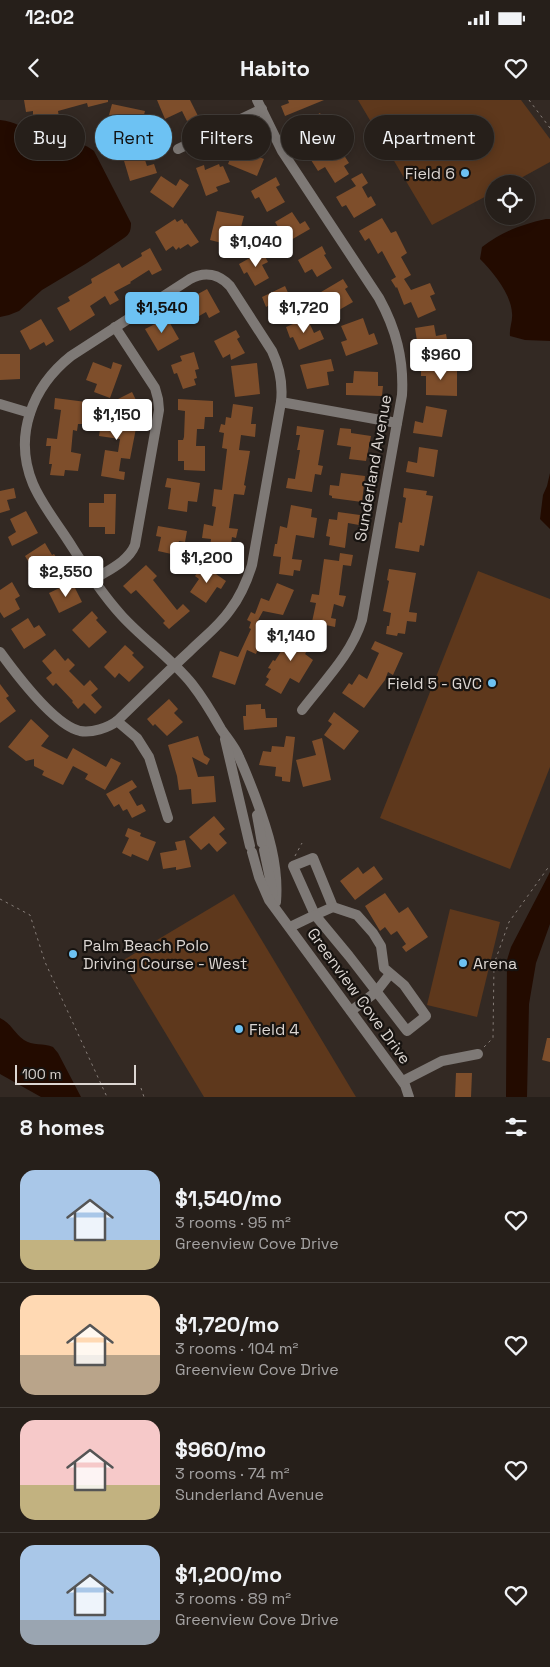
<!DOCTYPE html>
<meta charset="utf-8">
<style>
body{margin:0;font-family:"Space Grotesk",sans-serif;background:#2e2723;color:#f1f3f6;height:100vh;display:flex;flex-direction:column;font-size:19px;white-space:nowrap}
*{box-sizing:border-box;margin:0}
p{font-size:16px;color:#a4a2a2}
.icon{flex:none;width:28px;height:28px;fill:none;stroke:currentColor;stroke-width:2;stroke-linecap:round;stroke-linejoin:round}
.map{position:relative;height:997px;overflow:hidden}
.sheet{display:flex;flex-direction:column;background:#261f1a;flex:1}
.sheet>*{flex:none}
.banner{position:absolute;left:15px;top:15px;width:520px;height:45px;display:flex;gap:10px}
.fabs{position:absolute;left:485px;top:75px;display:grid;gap:10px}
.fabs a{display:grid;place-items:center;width:50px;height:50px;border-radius:50%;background:#261f1a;box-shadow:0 2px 12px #0003,0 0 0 1px #423d39;font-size:25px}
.scale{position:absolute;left:15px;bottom:12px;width:121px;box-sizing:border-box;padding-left:5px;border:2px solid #dcd6d2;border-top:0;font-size:14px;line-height:18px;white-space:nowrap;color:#dcd6d2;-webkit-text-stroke:4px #171310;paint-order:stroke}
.price{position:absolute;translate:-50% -42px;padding:0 11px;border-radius:5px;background:#fff;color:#222;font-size:16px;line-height:32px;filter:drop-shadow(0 1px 2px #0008)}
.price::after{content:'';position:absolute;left:50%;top:30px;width:15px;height:11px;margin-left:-8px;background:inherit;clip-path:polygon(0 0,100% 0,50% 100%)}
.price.current{background:#6dc2f3;color:#111}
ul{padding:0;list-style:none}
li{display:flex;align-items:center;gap:15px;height:125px;padding:0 20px}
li+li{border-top:1px solid #423d39}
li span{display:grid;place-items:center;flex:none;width:140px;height:100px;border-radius:15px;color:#555}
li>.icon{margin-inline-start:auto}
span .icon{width:60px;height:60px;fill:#fffc;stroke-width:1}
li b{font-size:21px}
h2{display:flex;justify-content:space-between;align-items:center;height:60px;padding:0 20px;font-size:21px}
.tag{padding:0 18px;border-radius:22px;background:#261f1a;box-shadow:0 2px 12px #0003,0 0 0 1px #423d39;font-size:18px;line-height:45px}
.tag.current{background:#6dc2f3;color:#111}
.status{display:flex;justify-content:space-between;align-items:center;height:35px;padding:0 25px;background:#261f1a;direction:ltr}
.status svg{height:14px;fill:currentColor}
header{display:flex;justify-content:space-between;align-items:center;height:65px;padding:0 20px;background:#261f1a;font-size:22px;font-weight:700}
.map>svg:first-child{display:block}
</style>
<div class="status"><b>12:02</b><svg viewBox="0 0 49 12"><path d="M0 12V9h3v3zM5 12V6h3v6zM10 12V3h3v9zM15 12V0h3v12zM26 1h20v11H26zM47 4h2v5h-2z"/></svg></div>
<header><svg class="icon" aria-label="back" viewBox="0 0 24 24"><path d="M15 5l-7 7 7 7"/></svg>Habito<svg class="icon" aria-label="heart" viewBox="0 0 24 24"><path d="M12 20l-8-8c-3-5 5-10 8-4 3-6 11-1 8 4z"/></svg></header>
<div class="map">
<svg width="550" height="997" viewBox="0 0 550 997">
<rect width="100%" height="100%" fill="#332923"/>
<g fill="#5e381c">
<polygon points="358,0 521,0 550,39 550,62 510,84 494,84 494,92 432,125"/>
<polygon points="478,471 550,499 550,667 510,769 380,718"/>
<polygon points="234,794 356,997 204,997 122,861"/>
<polygon points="450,809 500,822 477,917 427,905"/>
</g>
<g fill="#230b00">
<path d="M0 20C15 21 24 29 37 34 55 42 78 38 94 51L131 123C131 130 130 134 124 138L87 163 42 190 19 211 9 215 0 217Z"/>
<path d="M546 119H550V241L525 240 510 236C509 228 513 221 512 213 511 194 493 172 480 159L482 147C504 131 520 125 546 119Z"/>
<polygon points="550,373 550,429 540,419 543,395 547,386"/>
<polygon points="550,772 550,824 536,863 529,904 527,997 506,997 507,860 511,847"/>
<path d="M0 918C11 923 15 934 24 940 32 946 44 943 53 947L58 953 81 997H41L0 974Z"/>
</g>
<g fill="#7e4e2b">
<polygon points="24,0 108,0 108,2 88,7 87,3 58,11 59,17 51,18 51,15 33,17 33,11 26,12"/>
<polygon points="157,0 190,0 198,16 187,21 182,11 165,19"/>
<polygon points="288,0 324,0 285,16 281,6 289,3"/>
<polygon points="112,4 145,11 142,22 137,21 132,39 112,34 116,17 109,15"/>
<polygon points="320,13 326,24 322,27 336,51 340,49 349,63 344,66 349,74 335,83 325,67 318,71 311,60 316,57 303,36 299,38 293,29"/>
<polygon points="238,39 248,43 244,51 264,59 257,76 228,64"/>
<polygon points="139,49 141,54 143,54 147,66 154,64 157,73 130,81 122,54"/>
<polygon points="219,64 220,67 223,66 230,82 216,87 218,91 206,96 196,68 204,65 205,70"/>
<polygon points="362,73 368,83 362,87 368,98 371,96 376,105 354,118 346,105 342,107 336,97 356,86 351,79"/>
<polygon points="161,76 176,86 180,79 189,85 173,108 150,92"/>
<polygon points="276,77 280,85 276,87 285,102 267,112 259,97 255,99 251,91"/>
<polygon points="217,111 244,116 233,157 223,155 226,144 210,140"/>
<polygon points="292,112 300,124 305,121 310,129 284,144 277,132 280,130 275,122"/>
<polygon points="382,118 391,133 396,131 407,153 401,157 411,175 404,179 411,190 430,183 435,194 430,196 436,210 418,218 411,202 404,205 397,187 396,188 391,180 396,177 382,151 378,154 369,138 365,141 359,131"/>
<polygon points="175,119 177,122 182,119 185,124 186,123 199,142 191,147 188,144 180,149 179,147 176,150 173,146 166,151 155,132"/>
<polygon points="322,146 326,154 324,155 332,168 317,177 312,169 305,173 298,160"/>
<polygon points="150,148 162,170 152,175 149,170 130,182 131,183 114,192 119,200 110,205 105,196 90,206 95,215 70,231 57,208 70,201 68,197 92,183 91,179 119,163 122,168 142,156 141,153"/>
<polygon points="262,151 268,162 262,165 269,178 255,186 247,172 244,174 239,164"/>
<polygon points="343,179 348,187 345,189 353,202 339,210 333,201 323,207 316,195"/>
<polygon points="285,186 295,208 280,216 278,212 275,213 271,204 266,207 262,197"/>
<polygon points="207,189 220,212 209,218 206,212 194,219 185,205 199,197 198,194"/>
<polygon points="167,218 179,239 158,251 145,229"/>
<polygon points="307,218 314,233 320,230 324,239 299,250 293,237 290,238 286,227"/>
<polygon points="363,218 369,235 374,233 378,244 346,256 341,242 347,240 341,226"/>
<polygon points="41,219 54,241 46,246 44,242 30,250 20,231"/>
<polygon points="434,225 436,236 446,234 448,245 444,246 445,254 430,257 426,239 417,241 415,228"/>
<polygon points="236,230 240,237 237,239 245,253 231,260 230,254 223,258 214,241"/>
<polygon points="194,252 199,269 195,270 197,278 194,279 196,285 183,289 177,273 174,274 171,265 182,261 180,256"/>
<polygon points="0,254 20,254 20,279 0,280"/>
<polygon points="331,259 334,271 327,272 329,285 307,289 300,265"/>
<polygon points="93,262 111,269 113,262 122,265 110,298 94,292 97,284 86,280"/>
<polygon points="257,263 260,294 235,297 231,266"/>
<polygon points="421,266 457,267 457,296 426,295 426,276 421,276"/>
<polygon points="354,271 378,272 378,286 383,286 382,296 346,295 346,283 353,283"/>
<polygon points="132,292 138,304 133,306 116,300"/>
<polygon points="55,298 86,302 83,324 78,324 77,331 73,330 71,352 81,354 78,371 65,370 64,376 50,375 52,364 49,364 51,346 46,346 47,338 57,339 61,310 54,309"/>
<polygon points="178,299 213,301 213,317 205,317 204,329 197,329 196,346 205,346 205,371 184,370 184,361 178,361 178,340 183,340 184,337 185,311 178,310"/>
<polygon points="233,304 253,307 251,324 256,324 255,337 241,335 239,350 250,351 244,385 246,386 244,395 234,394 229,428 238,429 236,438 232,437 229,457 209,454 211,439 202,438 204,424 213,426 216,407 212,406 214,389 222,390 227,349 222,348 224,333 219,332 221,324 225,325 226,317 231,318"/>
<polygon points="426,306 447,310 442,337 413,333 415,321 423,323"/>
<polygon points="103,310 121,313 118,314 138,318 130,359 121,358 119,371 125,372 124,380 101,376 105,350 118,352 120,339 99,336"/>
<polygon points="297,326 324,330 318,365 323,366 321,375 315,374 312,392 286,388 288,378 295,379 300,350 297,350 300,335 296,335"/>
<polygon points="340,328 351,329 351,333 371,336 366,361 349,359 351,347 337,345"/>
<polygon points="419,347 438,350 434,377 406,372 408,361 417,363"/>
<polygon points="341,373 365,376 362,402 332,398 332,396 329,395 330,385 339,386"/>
<polygon points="167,378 200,383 197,402 188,401 187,412 168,409 171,388 165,387"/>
<polygon points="14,388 16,398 7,400 10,410 0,413 0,391"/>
<polygon points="404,388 427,391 426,395 433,396 424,446 420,445 419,452 395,448 399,422 402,423 406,398 403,397"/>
<polygon points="104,394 116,394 115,434 105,434 105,427 89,427 89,403 104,403"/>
<polygon points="291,405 312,409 311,417 317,418 314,438 296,435 292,459 302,460 300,471 294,470 293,476 279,474 281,457 273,456 275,444 277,444 280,426 287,428"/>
<polygon points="26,411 38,433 12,446 8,437 16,432 10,419"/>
<polygon points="338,412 360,415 359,425 348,423 345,448 329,445 330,437 326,436 329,419 337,420"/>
<polygon points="158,426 187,431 185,442 179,441 176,455 158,451 161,437 156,436"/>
<polygon points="45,443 52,455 54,454 60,463 34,479 28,468 31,466 25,456"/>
<polygon points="340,453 353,455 351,466 343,465 339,495 346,496 343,507 334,504 331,518 336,519 335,527 312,522 316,503 310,502 312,494 319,495 324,459 339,461"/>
<polygon points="146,465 157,476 153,480 177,510 183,504 190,511 169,529 163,523 165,521 136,490 131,494 123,486"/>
<polygon points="203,465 226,481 221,489 217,487 206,503 190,492 199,479 195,476"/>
<polygon points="389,469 416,473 409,512 417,513 416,522 407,521 405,534 398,533 397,536 386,534 387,526 389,526 391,513 383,511 389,481 387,480"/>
<polygon points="12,482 20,496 15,499 20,509 4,518 0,512 0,490"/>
<polygon points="72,482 82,502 59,513 49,493"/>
<polygon points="277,483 294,490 283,515 263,511 257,522 270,528 266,535 269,536 262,551 258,549 256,554 247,550 235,585 212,577 220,551 238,557 251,529 249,528 251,522 247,520 251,512 255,514 261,498 269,501"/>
<polygon points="92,511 98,518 96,520 107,532 89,548 72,530"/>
<polygon points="28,518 34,528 39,525 46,535 24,549 11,529"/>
<polygon points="300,529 312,537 314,535 320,539 316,546 312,544 305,554 313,560 299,583 290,578 281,594 265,585 269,579 266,577 271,569 268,568 273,560 275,561 288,540 292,542"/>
<polygon points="375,541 403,553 393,575 388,572 385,580 364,608 342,593 349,583 352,585 359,574 367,579 379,553 371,549"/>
<polygon points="125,545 134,553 132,555 144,567 129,582 119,573 115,578 104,567"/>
<polygon points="55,549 65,561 68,558 75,565 69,571 84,586 90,580 98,589 91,595 102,607 95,614 84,603 78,609 72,602 73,601 56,583 53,586 46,578 52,573 42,561"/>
<polygon points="0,584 9,596 6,598 16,611 0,623"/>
<polygon points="169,599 178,609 174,613 183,622 167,636 155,624 153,626 147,619"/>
<polygon points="261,604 261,609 265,609 266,618 277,618 277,627 244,630 243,616 246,616 246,605"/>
<polygon points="334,612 359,631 344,650 324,635 332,624 328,621"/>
<polygon points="31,619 49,636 41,646 67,659 73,648 106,667 111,658 121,663 105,690 85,679 88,674 73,666 63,685 42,675 44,671 34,666 34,659 26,661 8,647"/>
<polygon points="198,636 204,655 210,659 207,665 192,657 198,677 214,676 216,702 192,704 191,689 179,690 177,676 168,645"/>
<polygon points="286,636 295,637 290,682 282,681 282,677 275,676 276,667 259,665 263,651 271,652 272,646 284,647"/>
<polygon points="322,638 331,680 303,687 296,660 316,655 312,641"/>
<polygon points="132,680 137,687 129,692 137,706 142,704 146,711 132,718 127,709 123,711 119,704 114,707 106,694"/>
<polygon points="214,716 225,729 219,734 227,743 217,752 209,743 201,750 189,737"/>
<polygon points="128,728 141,733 140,736 156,742 148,761 132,754 131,757 122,753 129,738 125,736"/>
<polygon points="185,740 191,767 176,770 176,767 163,769 160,753 177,750 175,742"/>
<polygon points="374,766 383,779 355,800 340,781 358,767 363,774"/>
<polygon points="385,793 399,813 408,807 428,837 406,852 402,847 406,844 397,831 391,835 385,827 380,831 365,806"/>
<polygon points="547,938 550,938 550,962 542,960"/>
<polygon points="456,973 472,973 471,997 455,997"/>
</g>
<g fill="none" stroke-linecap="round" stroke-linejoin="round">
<g stroke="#877e79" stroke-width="1" stroke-dasharray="2.5 4" stroke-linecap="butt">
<polyline points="529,0 550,28"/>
<polyline points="295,756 302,743"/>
<polyline points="0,799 30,815 45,862 107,997"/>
<polyline points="484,947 493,938 494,864 509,822 550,765"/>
<polyline points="141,988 144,997"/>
</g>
<g stroke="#7e7976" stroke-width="10">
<path d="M257 0 282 51 379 198C396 229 404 259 402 295L362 520C351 555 324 581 302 610"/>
<polyline points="178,49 262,9"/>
<polyline points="281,302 397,323"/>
<polyline points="0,304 30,313"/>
<path d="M93 480C108 470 128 462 135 445L159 310 158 299 155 288 115 227"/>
<path d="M0 552C16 574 54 625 80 631 92 633 108 628 117 621 141 598 165 574 190 551 203 538 219 526 230 510 240 497 247 481 252 465L281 302C283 284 280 268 272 251L230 186C219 174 205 171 190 179L71 256C32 287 13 336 33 384 42 405 57 423 69 442 85 467 101 493 122 516 144 540 171 558 192 584 203 598 212 613 221 629 227 638 235 647 239 657 245 670 250 683 255 696 268 731 279 765 276 802"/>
<polyline points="117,621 137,638 149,657 168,718"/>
<polyline points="225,639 250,746"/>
<polyline points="257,715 262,743"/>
<polyline points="264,750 273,793"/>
<polyline points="252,752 259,777 269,800 405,985 409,997"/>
<polygon points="313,758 333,807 315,815 293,766"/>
<polyline points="290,827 315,815 349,856 407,931 426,916 404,885 384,868 381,846 373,833 357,815 333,807"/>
<polyline points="351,911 376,892 390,874"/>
<polyline points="403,981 442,961 478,954"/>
</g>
</g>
<g fill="#6dc2f3" stroke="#171310" stroke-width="2">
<circle cx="465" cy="73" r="5"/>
<circle cx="492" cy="583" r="5"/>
<circle cx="73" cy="854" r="5"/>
<circle cx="463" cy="863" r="5"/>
<circle cx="239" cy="929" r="5"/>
</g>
<g text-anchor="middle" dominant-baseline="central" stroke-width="4.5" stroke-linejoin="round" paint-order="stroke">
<g font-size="16" fill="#dcd6d2" stroke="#171310" text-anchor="start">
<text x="455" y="73" text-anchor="end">Field 6</text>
<text x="482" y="583" text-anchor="end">Field 5 - GVC</text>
<text x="83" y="845">Palm Beach Polo<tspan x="83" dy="18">Driving Course - West</tspan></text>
<text x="473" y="863">Arena</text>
<text x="249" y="929">Field 4</text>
</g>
<g font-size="16" fill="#dcd6d2" stroke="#171310">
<text transform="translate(373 368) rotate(-80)">Sunderland Avenue</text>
<text transform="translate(359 896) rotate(54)">Greenview Cove Drive</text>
</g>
</g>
</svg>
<div class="fabs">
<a><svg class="icon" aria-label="locate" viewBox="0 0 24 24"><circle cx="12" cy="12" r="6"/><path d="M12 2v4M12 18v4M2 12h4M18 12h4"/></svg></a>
</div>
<div class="scale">100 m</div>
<b class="price" style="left:256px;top:168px">$1,040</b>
<b class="price current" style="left:162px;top:234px">$1,540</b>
<b class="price" style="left:304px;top:234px">$1,720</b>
<b class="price" style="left:441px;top:281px">$960</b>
<b class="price" style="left:117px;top:341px">$1,150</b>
<b class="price" style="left:207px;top:484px">$1,200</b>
<b class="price" style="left:66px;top:498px">$2,550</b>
<b class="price" style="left:291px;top:562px">$1,140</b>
<div class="banner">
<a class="tag">Buy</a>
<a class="tag current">Rent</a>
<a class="tag">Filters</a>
<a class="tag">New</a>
<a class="tag">Apartment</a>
</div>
</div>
<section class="sheet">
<h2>8 homes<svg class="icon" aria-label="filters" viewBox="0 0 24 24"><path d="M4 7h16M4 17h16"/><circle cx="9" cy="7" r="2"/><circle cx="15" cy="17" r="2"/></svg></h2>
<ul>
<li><span style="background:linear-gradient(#a9c7e8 70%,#c2b280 0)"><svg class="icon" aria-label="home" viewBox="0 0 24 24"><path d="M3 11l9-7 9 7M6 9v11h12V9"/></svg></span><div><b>$1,540/mo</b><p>3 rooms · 95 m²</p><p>Greenview Cove Drive</p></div><svg class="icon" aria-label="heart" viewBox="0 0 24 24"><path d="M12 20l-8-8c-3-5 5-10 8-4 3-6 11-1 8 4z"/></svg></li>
<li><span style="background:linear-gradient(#ffd9b3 60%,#b9a48a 0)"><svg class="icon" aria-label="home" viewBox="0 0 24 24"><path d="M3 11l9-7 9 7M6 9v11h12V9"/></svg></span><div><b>$1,720/mo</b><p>3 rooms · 104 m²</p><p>Greenview Cove Drive</p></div><svg class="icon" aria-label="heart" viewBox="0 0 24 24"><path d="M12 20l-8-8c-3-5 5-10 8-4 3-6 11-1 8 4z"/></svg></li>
<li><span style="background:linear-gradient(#f6c9c9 65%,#c2b280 0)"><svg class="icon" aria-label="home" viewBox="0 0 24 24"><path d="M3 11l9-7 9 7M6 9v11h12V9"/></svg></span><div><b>$960/mo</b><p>3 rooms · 74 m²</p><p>Sunderland Avenue</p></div><svg class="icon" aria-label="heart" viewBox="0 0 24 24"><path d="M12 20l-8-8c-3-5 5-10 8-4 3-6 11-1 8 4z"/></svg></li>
<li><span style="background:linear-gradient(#a9c7e8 75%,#9aa5b1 0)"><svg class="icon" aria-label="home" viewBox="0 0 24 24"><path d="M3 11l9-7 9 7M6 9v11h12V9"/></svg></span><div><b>$1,200/mo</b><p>3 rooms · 89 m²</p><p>Greenview Cove Drive</p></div><svg class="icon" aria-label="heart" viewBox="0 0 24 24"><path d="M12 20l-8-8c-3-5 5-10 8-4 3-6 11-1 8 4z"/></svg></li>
</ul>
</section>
